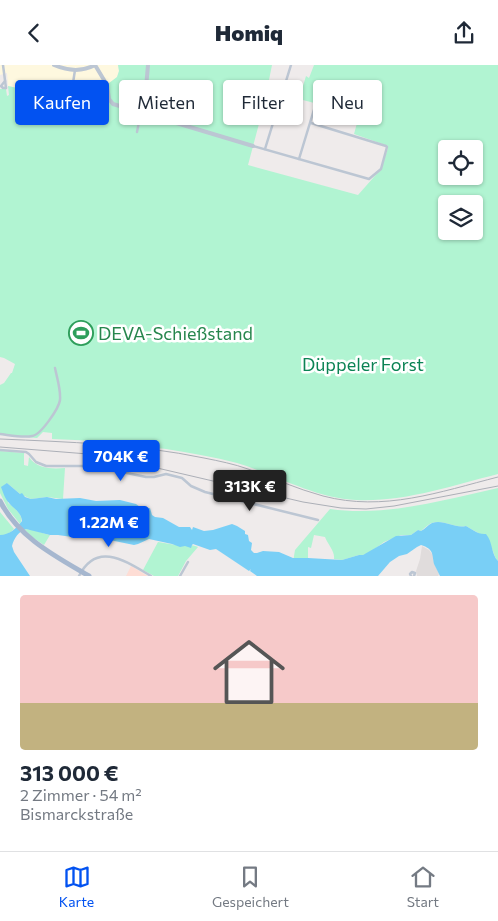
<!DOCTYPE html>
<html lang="de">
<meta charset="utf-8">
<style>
body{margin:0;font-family:Commissioner,sans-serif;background:#f2f2f3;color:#1f2937;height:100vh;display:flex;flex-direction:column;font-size:19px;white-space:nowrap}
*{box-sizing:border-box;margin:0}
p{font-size:16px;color:#747a83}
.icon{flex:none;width:28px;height:28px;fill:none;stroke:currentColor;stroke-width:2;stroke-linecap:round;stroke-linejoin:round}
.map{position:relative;height:511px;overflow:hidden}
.sheet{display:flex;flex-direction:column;background:#fff;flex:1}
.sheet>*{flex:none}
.top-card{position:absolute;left:15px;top:15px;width:469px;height:45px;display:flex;gap:10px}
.buttons{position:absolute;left:438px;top:75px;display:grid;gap:10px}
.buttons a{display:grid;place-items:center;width:45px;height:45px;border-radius:5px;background:#fff;box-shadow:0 1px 4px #0004;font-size:25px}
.price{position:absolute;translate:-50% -42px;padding:0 11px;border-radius:5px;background:#0252f1;color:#fff;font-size:16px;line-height:32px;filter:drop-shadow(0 1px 2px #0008)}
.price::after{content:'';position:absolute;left:50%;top:30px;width:15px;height:11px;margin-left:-8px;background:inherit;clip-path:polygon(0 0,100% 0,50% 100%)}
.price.active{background:#222;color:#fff}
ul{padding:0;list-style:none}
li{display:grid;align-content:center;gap:10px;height:265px;padding:0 20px}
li+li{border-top:1px solid #e0e1e3}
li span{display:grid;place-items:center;height:155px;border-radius:5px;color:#555}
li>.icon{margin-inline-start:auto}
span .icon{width:90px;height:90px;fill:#fffc;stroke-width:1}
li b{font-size:21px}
.chip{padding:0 18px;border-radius:5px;background:#fff;box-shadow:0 1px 4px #0004;font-size:18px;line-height:45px}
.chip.active{background:#0252f1;color:#fff}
header{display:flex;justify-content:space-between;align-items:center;height:65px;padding:0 20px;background:#fff;font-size:22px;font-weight:800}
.tab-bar{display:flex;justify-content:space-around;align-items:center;height:70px;border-top:1px solid #e0e1e3;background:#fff;font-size:14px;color:#747a83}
.tab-bar a{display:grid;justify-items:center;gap:2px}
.tab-bar .active{color:#0252f1}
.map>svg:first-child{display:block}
</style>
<header><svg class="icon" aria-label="back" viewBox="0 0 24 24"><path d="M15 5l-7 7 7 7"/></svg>Homiq<svg class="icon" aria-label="share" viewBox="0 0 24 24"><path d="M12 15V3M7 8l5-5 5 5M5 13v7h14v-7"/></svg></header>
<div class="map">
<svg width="498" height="511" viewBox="0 0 498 511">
<rect width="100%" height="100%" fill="#efebeb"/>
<polygon fill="#fef8df" points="0,0 118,0 119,6 117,12 113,16 97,27 91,37 88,48 66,42 67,35 58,35 36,27 8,21 7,8 0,10"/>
<polygon fill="#e0dcdc" points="422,481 429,485 433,490 434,498 439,509 438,511 417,511 416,506 420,494"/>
<polygon fill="#feddd5" points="131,501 148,511 126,511"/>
<g fill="#b1f4d2" fill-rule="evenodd">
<path d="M118 0H272L264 40 248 100 358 130 381 104 388 83V81L354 69 362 40 327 30 322 40 299 34 306 11 309 13 314 0H498V409C451 421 405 437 356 435 314 433 277 410 237 398 214 392 190 388 166 384 128 379 90 375 52 374V368L43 367 37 373 0 370V320L4 318 11 308H12L15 299 4 293 0 292V23V24H6L7 31 9 30 8 21 36 27 58 35H67L66 42 68 43 69 41 74 42 73 44 88 48 91 37V33L94 31 97 27 117 12 119 6ZM446 84H474V111H446ZM446 139H474V166H446Z"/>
<path d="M0 386 24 388V400L28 401 29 392C37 404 52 404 65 403L63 434 47 432 31 434 20 429 7 418 8 438C15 443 25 451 20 459L8 444 0 428Z"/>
<path d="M498 423V496C494 492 494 487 491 482 485 470 476 467 466 461 455 464 444 454 432 458 428 459 424 464 421 466L418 465 411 470H401L384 477 369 488 363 490H359L342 495 334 494C335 486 328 480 325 472L314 470 311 483 308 482V499L293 497 295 485 330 444C386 452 443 435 498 423Z"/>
<path d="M0 447 14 464C10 468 5 471 0 470Z"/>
<path d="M24 464C33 464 41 468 50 470L44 480 32 472Z"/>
<path d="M158 477C164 478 170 479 176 480 184 482 191 478 198 482L186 496 178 511H154L143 505Z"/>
</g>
<path fill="#79cff6" d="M7 418 20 429 22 428 25 432 31 434 47 432 56 434 80 433 96 436 120 435 136 439 143 444 150 443 152 450 155 452 163 453 179 462H190L192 465 193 462 204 466 213 465 232 459 237 461 245 466V469L248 470 249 476 252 478 251 485 254 488H257L263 486 279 487 293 493H308L342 495 359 490H363L396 471 411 470 418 465 421 466C425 464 428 460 432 458 444 454 455 464 466 461 472 464 478 470 486 469 493 477 491 489 498 496V511H440C438 507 436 503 434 499 432 489 434 484 421 480L417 482 407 489 399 491 390 497 378 511H257L250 506 251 504 249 506 216 484 210 485 193 479 192 480 191 483 185 481 180 482 172 479 149 474 138 479 134 480 90 471 72 472 58 470H50L26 464C19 466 14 473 12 481L14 487 30 511H0V470C9 470 17 463 22 456 21 447 14 444 9 438 5 434 3 427 1 422Z"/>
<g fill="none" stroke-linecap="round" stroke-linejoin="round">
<g stroke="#bcc6d3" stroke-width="2.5">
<polyline points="3,0 6,23"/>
<polyline points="5,16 1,21 3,23 6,23"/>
<polyline points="69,44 75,5"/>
<polyline points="137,67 141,47"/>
<polyline points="253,81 369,114 381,104 387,82 386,81 311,58"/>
<polyline points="265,84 291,0"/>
<polyline points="299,94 316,38"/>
<path d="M0 369C9 370 23 373 32 371 41 370 59 343 60 335 61 325 57 313 55 303"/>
<polyline points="0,385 26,387 29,389 36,397 46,401 93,401 146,412 154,412 166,409 182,413 191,421 205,427 318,455"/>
<path d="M79 511C97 475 127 497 151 511"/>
<polyline points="180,511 188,497"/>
<polyline points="411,511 410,509 412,507 415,508 414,511"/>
</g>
<g stroke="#bcc6d3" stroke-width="4">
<path d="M54 0C68 6 82 7 95 0"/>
<polyline points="95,0 107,20 109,34 113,39 253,81"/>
<polyline points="141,47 146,23 148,0"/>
</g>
<path stroke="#a6b7cf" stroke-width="5" d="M0 436C19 473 55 491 89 511"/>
<polyline stroke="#acafb7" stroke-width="1" points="0,382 88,389 110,392 303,437 341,443 366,444 394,441 498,421"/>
<path stroke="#acafb7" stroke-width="1" d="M0 374C68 377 137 379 204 393 219 396 234 399 248 404 273 413 297 424 323 431 384 447 439 427 498 412"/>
</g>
<defs>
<symbol id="stadium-ring" viewBox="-11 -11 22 22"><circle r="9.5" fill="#fff" stroke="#2e9e5b" stroke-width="1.5"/><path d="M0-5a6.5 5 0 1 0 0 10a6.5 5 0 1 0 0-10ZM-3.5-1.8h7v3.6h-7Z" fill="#2e9e5b"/></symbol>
</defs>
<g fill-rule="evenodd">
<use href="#stadium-ring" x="67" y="254" width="28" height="28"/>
</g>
<g text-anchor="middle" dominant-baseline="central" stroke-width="5" stroke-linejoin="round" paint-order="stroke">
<g font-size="18" fill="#27864d" stroke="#fff" text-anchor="start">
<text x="98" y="268">DEVA-Schießstand</text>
</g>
<g font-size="18" fill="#0b8354" stroke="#fff">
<text x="363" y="299">Düppeler Forst</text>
</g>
</g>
</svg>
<div class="buttons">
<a><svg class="icon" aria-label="locate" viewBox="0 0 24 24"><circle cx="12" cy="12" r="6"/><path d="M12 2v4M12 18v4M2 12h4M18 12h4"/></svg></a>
<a><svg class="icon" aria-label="layers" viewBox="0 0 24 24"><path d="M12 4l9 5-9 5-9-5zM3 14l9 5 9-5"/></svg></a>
</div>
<b class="price" style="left:121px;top:417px">704K €</b>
<b class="price active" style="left:250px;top:447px">313K €</b>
<b class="price" style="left:109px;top:483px">1.22M €</b>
<div class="top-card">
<a class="chip active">Kaufen</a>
<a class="chip">Mieten</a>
<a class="chip">Filter</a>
<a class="chip">Neu</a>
</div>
</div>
<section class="sheet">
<ul>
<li><span style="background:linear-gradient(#f6c9c9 70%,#c2b280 0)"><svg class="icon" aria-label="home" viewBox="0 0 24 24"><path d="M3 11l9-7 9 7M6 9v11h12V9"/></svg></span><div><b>313 000 €</b><p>2 Zimmer · 54 m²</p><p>Bismarckstraße</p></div></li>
</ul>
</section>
<nav class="tab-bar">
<a class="active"><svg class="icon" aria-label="map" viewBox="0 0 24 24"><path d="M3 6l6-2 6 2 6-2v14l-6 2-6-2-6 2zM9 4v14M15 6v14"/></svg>Karte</a>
<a><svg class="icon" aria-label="saved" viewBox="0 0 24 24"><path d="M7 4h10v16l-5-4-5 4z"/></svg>Gespeichert</a>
<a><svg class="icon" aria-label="home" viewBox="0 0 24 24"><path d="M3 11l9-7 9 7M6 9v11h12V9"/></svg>Start</a>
</nav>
